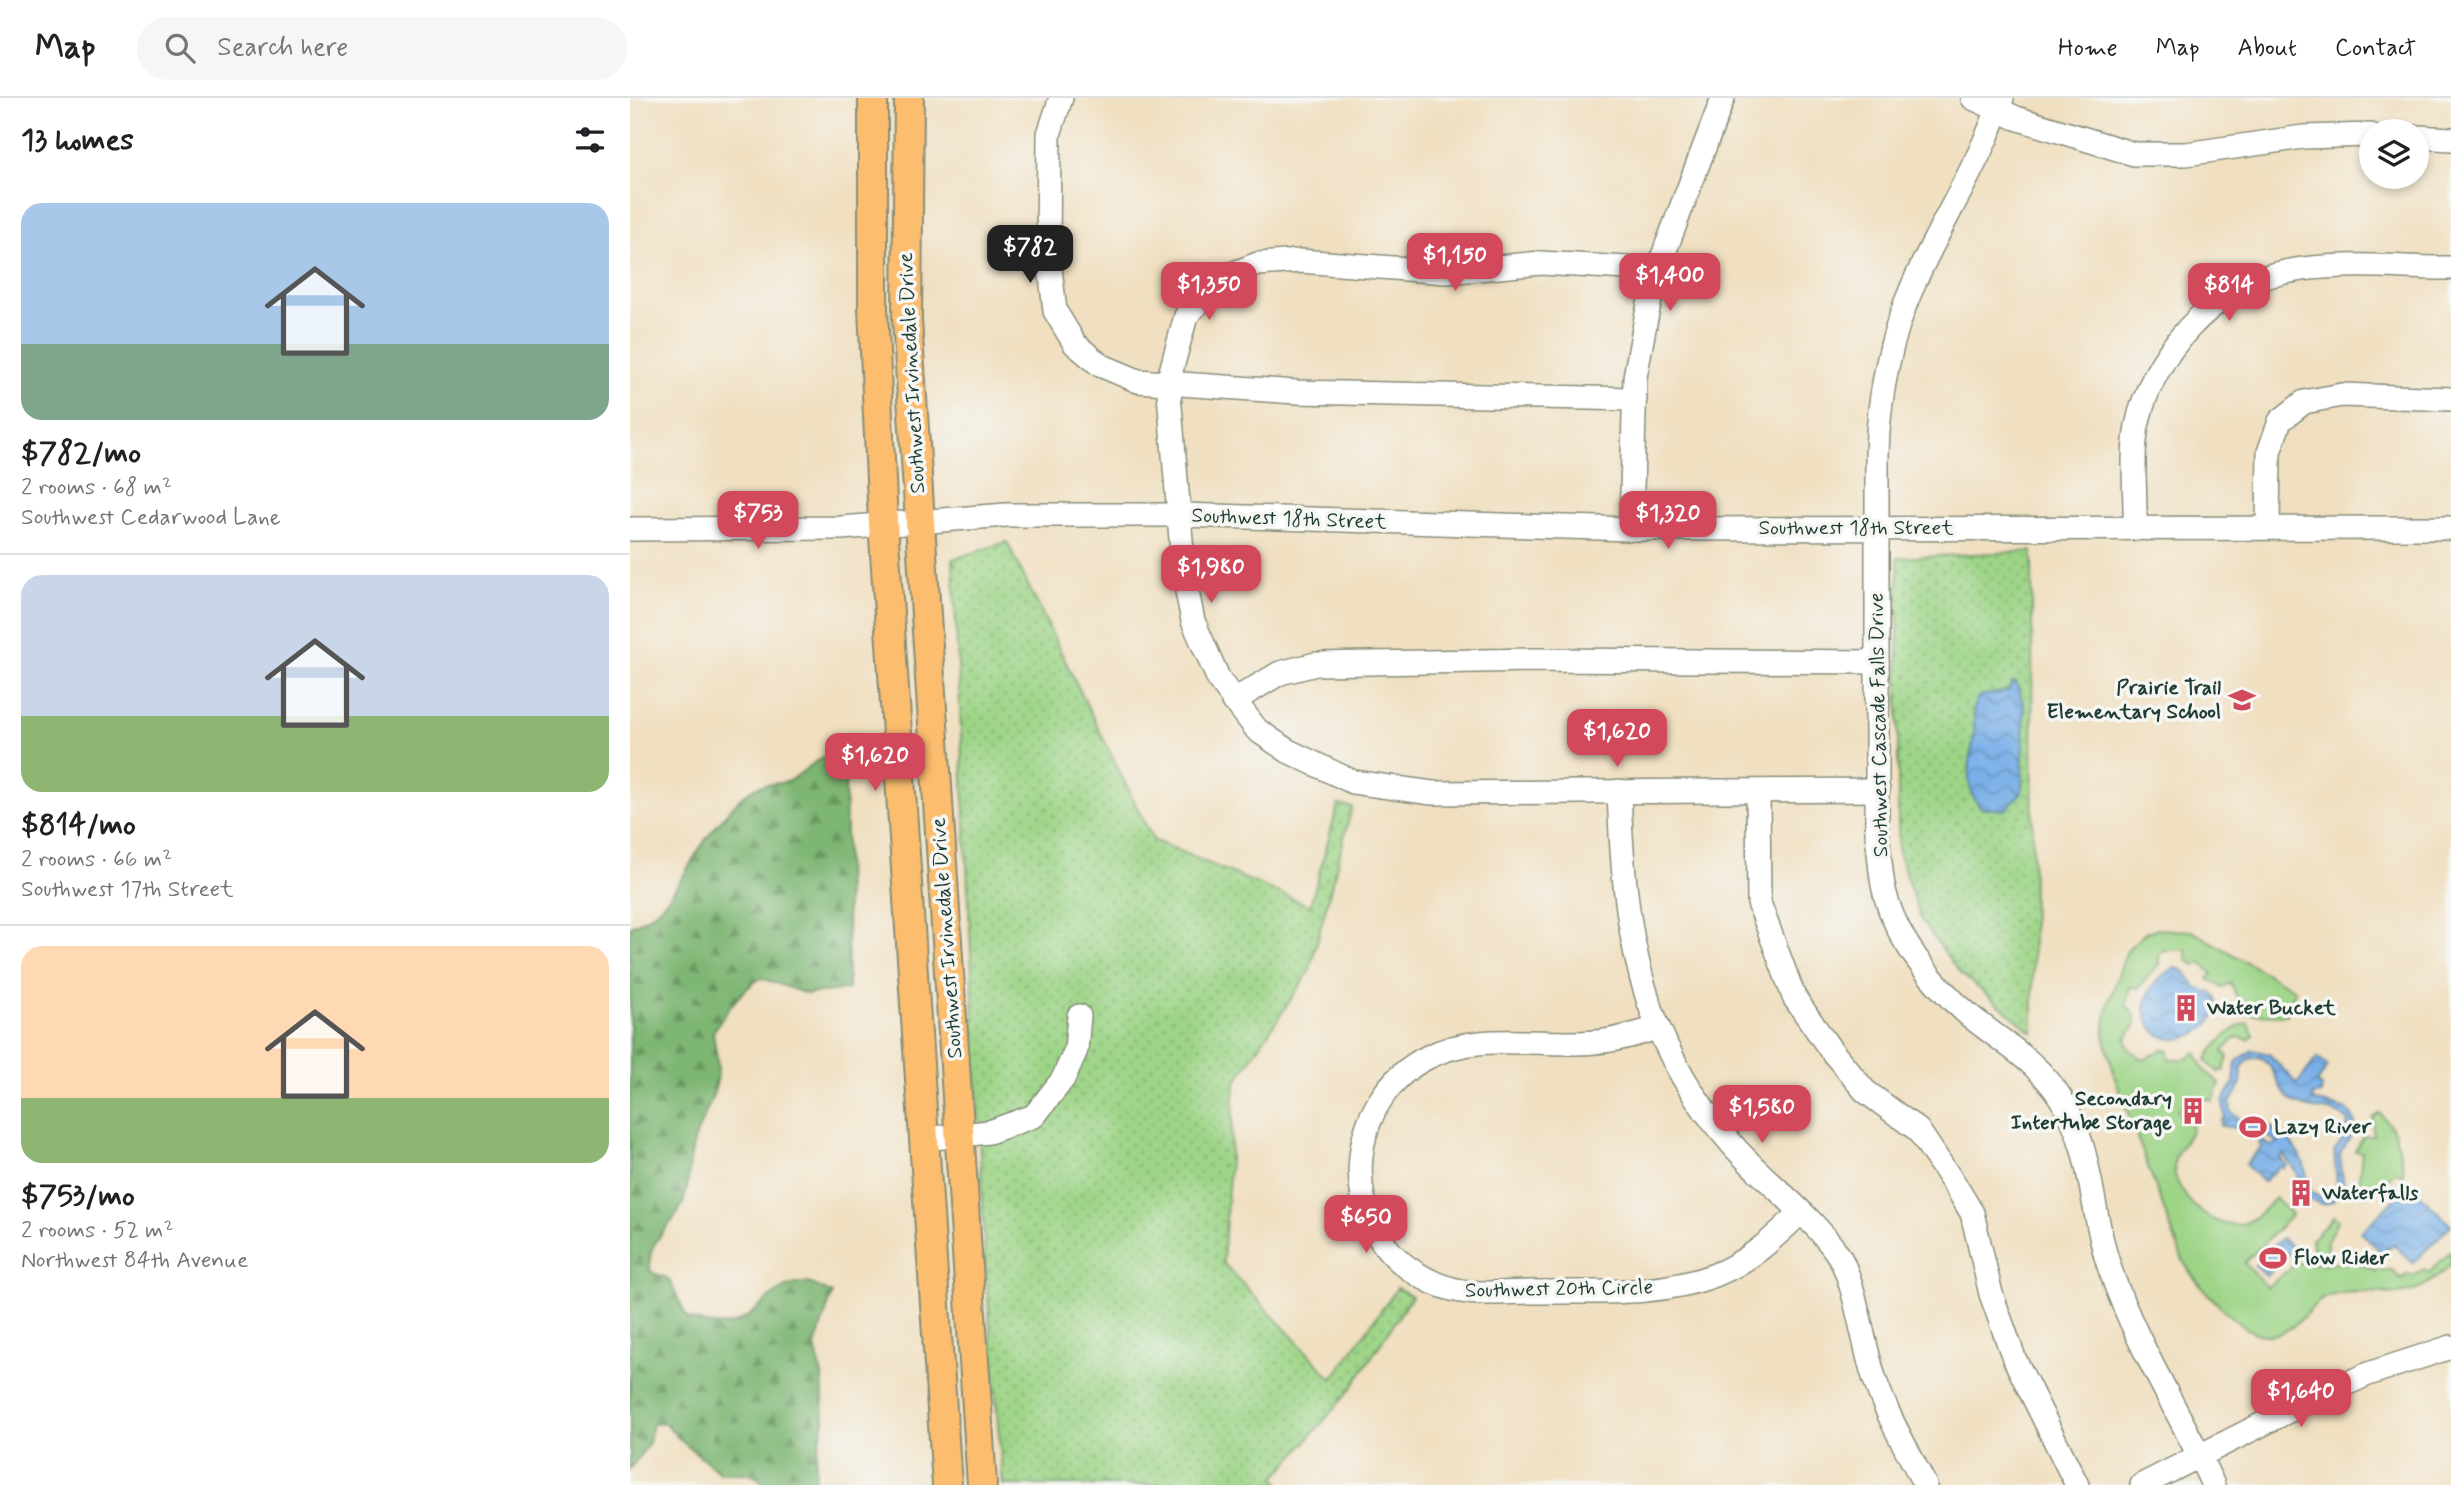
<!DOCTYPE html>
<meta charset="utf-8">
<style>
body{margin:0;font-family:Mynerve,sans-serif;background:#f6f6f6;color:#202124;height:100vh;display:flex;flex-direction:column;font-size:26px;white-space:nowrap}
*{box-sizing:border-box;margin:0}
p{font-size:23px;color:#757577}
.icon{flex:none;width:38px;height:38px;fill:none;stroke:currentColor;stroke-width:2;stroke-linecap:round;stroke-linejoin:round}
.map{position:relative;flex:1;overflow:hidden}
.drawer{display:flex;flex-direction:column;background:#fff;width:630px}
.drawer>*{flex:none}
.tools{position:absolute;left:1729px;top:21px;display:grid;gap:14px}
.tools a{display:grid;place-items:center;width:70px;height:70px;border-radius:50%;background:#fff;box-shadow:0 4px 10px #0003;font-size:35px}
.price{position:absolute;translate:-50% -60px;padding:0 16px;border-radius:14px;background:#d1495b;color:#fff;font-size:23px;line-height:46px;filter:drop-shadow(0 2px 4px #0008)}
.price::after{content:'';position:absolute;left:50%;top:42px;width:21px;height:16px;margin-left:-10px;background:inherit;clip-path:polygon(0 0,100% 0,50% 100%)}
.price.on{background:#222;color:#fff}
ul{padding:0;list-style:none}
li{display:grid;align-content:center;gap:14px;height:371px;padding:0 21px}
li+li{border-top:2px solid #e0e0e0}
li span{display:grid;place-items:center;height:217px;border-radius:21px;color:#555}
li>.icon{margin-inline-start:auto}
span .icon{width:126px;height:126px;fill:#fffc;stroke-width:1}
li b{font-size:30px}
h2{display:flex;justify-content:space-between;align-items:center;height:84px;padding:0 21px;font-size:30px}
header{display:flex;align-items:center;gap:42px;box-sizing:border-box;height:98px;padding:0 35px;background:#fff;border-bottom:2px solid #e0e0e0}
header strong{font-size:33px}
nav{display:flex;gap:38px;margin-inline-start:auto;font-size:24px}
.search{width:490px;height:63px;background:#f6f6f6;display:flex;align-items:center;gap:18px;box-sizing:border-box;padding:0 24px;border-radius:38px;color:#757577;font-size:26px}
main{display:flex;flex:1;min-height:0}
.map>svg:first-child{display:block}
</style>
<header>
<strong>Map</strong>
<div class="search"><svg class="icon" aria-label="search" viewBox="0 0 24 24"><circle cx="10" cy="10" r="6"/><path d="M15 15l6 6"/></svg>Search here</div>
<nav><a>Home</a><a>Map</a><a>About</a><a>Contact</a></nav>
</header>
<main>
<section class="drawer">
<h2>13 homes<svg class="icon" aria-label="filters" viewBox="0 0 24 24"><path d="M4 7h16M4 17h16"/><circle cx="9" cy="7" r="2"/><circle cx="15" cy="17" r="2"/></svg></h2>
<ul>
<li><span style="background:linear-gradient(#a9c7e8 65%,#7fa58c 0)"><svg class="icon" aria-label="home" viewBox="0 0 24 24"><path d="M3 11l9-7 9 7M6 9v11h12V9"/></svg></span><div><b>$782/mo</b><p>2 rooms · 68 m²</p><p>Southwest Cedarwood Lane</p></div></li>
<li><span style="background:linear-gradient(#c9d6e8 65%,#8fb573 0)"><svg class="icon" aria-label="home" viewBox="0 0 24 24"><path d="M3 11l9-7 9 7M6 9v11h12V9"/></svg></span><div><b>$814/mo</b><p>2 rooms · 66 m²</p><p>Southwest 17th Street</p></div></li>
<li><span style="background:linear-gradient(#ffd9b3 70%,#8fb573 0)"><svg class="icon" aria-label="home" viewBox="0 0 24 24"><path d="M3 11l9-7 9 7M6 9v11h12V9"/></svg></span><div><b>$753/mo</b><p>2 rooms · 52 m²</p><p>Northwest 84th Avenue</p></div></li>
</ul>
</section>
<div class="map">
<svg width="1821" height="1387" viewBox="0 0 1821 1387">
<defs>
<pattern id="forest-firs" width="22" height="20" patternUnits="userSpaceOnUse" patternTransform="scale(1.75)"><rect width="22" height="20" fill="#7eb673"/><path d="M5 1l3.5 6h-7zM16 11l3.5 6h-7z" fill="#67955f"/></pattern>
<pattern id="park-dots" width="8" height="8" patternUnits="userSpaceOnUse" patternTransform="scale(1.75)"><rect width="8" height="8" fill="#9dd486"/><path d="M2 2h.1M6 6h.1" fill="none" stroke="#7fad6e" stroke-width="1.8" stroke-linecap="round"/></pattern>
<pattern id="water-waves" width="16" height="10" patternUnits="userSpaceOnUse" patternTransform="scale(1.75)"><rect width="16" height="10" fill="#7ab0e8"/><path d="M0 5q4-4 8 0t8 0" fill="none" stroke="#6390bd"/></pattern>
</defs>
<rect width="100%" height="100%" fill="#f6f6f2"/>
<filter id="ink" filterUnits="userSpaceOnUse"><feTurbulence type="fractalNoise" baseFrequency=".0143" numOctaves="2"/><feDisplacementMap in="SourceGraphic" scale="14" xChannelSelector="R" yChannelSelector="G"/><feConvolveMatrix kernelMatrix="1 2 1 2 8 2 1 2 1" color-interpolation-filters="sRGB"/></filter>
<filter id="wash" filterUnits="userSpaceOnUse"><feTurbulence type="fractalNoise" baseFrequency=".00686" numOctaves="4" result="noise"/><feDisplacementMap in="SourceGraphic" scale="28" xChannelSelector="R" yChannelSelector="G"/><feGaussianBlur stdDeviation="1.57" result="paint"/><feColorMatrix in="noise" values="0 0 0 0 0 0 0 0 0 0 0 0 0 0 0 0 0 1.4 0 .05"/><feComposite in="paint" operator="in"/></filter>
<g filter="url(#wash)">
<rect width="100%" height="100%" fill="#f0dfc0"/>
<g fill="#9dd486" stroke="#5e885d" stroke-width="2">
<path d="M1527 831 1562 833 1665 892 1657 917 1607 916 1603 912 1608 902 1601 885 1592 889 1578 881 1583 876 1570 864 1565 868 1556 860V852H1534L1529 857V866L1508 890 1500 889 1496 907 1504 915 1506 926 1496 941 1498 950 1514 962 1531 952H1538L1539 961H1557L1566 954 1574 972 1590 985 1583 1003 1563 997 1547 1013 1562 1029C1559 1044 1544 1051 1544 1068 1544 1096 1582 1133 1611 1126 1626 1123 1635 1109 1646 1100L1662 1117 1614 1165 1637 1189 1667 1165H1731L1746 1173 1762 1172 1772 1181 1777 1176 1784 1178 1794 1171 1799 1175 1821 1153V1166C1770 1216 1759 1185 1703 1197 1683 1201 1675 1223 1657 1232 1648 1237 1637 1239 1626 1235 1605 1228 1561 1181 1552 1160L1485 980 1474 937 1478 907 1497 852 1515 835Z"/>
<path d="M1618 925 1624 937 1619 942 1607 939 1593 953 1598 959 1594 972 1588 974 1576 963C1581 950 1604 927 1618 925Z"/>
<polygon points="1750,1015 1764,1033 1774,1072 1772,1078 1767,1073 1736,1098 1728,1091 1732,1054 1725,1053 1734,1038 1743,1038 1743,1020"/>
<polygon points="1704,1118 1708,1122 1697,1143 1697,1158 1685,1160 1682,1141"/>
</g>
<path fill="url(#forest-firs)" stroke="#4e7a54" stroke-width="2" d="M202 655 215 664 218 891 177 896 131 880C109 894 97 912 83 934 85 952 91 970 86 987 81 1009 66 1029 62 1052 58 1069 60 1088 53 1105 43 1131 13 1142 21 1174L39 1181 57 1220C128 1249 126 1185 176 1185 184 1185 194 1192 202 1196L185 1248 192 1277 194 1323 186 1359 185 1387H135C124 1372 106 1375 89 1375 72 1356 51 1348 37 1326H22L19 1345 0 1371V828C45 812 54 767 83 732 94 719 109 698 125 690 136 684 152 687 161 682 177 672 185 661 202 655Z"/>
<g fill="url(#park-dots)" stroke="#5e885d" stroke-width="2">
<polygon points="377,444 523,742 680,808 708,707 722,709 679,874 605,985 593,1165 702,1281 767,1190 782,1198 720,1292 645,1380 651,1387 373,1387 355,1163 323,461"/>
<polygon points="1402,453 1403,935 1329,874 1291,822 1268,754 1268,460"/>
</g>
<g fill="url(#water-waves)" stroke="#4c768e" stroke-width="2" fill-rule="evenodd">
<path d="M1386 584 1394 608 1392 694 1375 712 1351 710C1330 686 1342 663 1344 635 1346 622 1339 607 1350 598L1378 593 1382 585Z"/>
<path d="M1546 870 1556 874 1566 890 1582 895C1605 920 1543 964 1520 927 1515 919 1514 909 1517 900 1520 888 1534 874 1546 870Z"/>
<path d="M1622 952 1639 956 1667 986 1687 960 1698 968 1687 985 1692 988 1691 996 1683 997 1682 1002 1717 1012C1735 1029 1718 1040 1710 1057L1714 1090 1702 1104 1692 1106 1677 1101 1664 1071 1653 1056 1650 1060 1657 1067 1653 1070 1650 1068 1633 1084 1615 1066 1632 1049 1629 1046 1632 1042 1640 1048 1648 1045 1629 1033 1591 1028 1592 1021H1595L1593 1003 1604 985 1606 964ZM1629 959C1646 966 1646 992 1662 1003 1680 1016 1706 1007 1718 1024L1716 1037 1704 1054 1707 1087 1699 1097 1690 1099 1681 1094 1673 1063 1659 1042 1641 1029 1613 1023 1601 1014 1600 1005 1611 985 1612 969 1619 961Z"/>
<polygon points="1776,1090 1784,1097 1788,1094 1821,1127 1783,1165 1763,1146 1753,1156 1731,1134"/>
<polygon points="1652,1140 1663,1150 1636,1178 1625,1167"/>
</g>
</g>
<g filter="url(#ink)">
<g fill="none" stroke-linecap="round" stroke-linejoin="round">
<defs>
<g id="minor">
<polyline points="431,0 419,36 418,152 425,213 445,246 470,267 508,283 666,294 1005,301"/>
<polyline points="1343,0 1386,20 1504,56 1556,56 1673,39 1741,37"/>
<path d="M1372 0C1350 65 1312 122 1284 185 1260 238 1248 300 1247 358V734C1249 752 1250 770 1253 787 1263 838 1301 885 1340 918 1372 944 1407 963 1430 999 1464 1051 1460 1115 1480 1171 1506 1247 1550 1314 1583 1387"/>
<polyline points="1787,39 1821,41"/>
<polyline points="1026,176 997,170 911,165 816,174 670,163 628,166 594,179 556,218 538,284 554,478 563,523 589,582 627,632 658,653 723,684 802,695 1248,692"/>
<polyline points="1638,429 1639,354 1650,323 1674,304 1712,297 1821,301"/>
<path d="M1505 430C1506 396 1501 362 1507 328 1521 258 1583 187 1655 174 1708 163 1767 170 1821 170"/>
<polyline points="0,431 211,430 376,417 551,417 1001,431 1821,430"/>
<polyline points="1001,431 1005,279 1016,220 1026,176 1093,0"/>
<polyline points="603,603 650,575 686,566 905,562 1247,564"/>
<path d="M989 693C994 829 1007 938 1100 1044 1133 1083 1178 1113 1207 1155 1225 1180 1233 1249 1245 1282 1257 1318 1278 1353 1295 1387"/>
<polyline points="1128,695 1129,805 1164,899 1200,951 1235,993 1288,1032 1330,1095 1342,1115 1361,1196 1384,1260 1447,1387"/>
<path d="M1027 930C1007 936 985 943 965 944 909 949 850 933 798 959 716 999 705 1123 784 1174 795 1181 809 1188 822 1191 847 1198 876 1194 902 1194 962 1193 1028 1199 1085 1177 1120 1163 1144 1140 1170 1115"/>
<polyline points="294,1041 359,1034 404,1018 433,981 446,952 449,918"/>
<polyline points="1512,1387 1680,1302 1738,1276 1821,1249"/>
</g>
<g id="major">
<polyline points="243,0 243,210 253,425 317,1387"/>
<polyline points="279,0 277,222 352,1387"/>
</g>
</defs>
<use href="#minor" stroke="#888e7a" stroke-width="26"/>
<use href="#major" stroke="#888e7a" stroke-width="32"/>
<use href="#minor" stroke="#fff" stroke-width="23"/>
<use href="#major" stroke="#fcbd6e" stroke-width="28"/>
</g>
</g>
<defs>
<symbol id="school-bare" viewBox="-9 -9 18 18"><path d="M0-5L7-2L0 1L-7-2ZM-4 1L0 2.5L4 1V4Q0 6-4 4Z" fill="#d1495b" stroke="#f6f6f2" stroke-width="2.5" paint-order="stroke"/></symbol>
<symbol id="building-bare" viewBox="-9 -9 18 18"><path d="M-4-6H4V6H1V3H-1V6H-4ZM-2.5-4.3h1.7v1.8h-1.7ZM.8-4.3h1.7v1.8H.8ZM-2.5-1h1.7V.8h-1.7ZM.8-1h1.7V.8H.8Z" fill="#d1495b" stroke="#f6f6f2" stroke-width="2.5" paint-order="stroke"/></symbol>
<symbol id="stadium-bare" viewBox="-9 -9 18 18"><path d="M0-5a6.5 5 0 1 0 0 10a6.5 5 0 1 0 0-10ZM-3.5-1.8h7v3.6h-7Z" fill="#d1495b" stroke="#f6f6f2" stroke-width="2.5" paint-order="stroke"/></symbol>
</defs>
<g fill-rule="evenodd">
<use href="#school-bare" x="1593" y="583" width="38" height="38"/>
<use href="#building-bare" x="1537" y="891" width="38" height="38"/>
<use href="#building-bare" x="1544" y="994" width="38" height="38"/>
<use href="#stadium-bare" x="1604" y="1010" width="38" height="38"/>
<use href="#building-bare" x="1652" y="1076" width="38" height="38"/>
<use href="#stadium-bare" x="1624" y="1141" width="38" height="38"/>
</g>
<g text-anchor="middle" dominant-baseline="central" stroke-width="7" stroke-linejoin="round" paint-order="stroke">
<g font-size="21" fill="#1f3d34" stroke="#f6f6f2">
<text transform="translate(282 275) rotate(-93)">Southwest Irvinedale Drive</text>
<text transform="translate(659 421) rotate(2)">Southwest 18th Street</text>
<text x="1226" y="430">Southwest 18th Street</text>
<text transform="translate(1249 627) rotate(-91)">Southwest Cascade Falls Drive</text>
<text transform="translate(317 840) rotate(-94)">Southwest Irvinedale Drive</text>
<text transform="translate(929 1191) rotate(-1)">Southwest 20th Circle</text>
</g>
<g font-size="21" font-weight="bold" fill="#1f3d34" stroke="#f6f6f2" text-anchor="start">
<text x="1591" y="590" text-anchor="end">Prairie Trail<tspan x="1591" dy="24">Elementary School</tspan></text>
<text x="1577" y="910">Water Bucket</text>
<text x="1542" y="1001" text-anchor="end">Secondary<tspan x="1542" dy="24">Intertube Storage</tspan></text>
<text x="1644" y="1029">Lazy River</text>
<text x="1692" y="1095">Waterfalls</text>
<text x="1664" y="1160">Flow Rider</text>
</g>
</g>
</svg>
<div class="tools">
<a><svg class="icon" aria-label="layers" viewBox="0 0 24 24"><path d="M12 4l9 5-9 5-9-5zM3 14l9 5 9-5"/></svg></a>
</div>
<b class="price on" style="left:400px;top:187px">$782</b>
<b class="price" style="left:825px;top:195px">$1,150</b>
<b class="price" style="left:1040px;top:215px">$1,400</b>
<b class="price" style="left:579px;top:224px">$1,350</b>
<b class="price" style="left:1599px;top:225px">$814</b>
<b class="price" style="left:128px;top:453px">$753</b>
<b class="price" style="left:1038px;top:453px">$1,320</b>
<b class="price" style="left:581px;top:507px">$1,980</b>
<b class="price" style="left:987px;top:671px">$1,620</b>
<b class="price" style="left:245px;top:695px">$1,620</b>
<b class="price" style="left:1132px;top:1047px">$1,580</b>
<b class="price" style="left:736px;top:1157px">$650</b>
<b class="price" style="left:1671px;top:1331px">$1,640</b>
</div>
</main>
